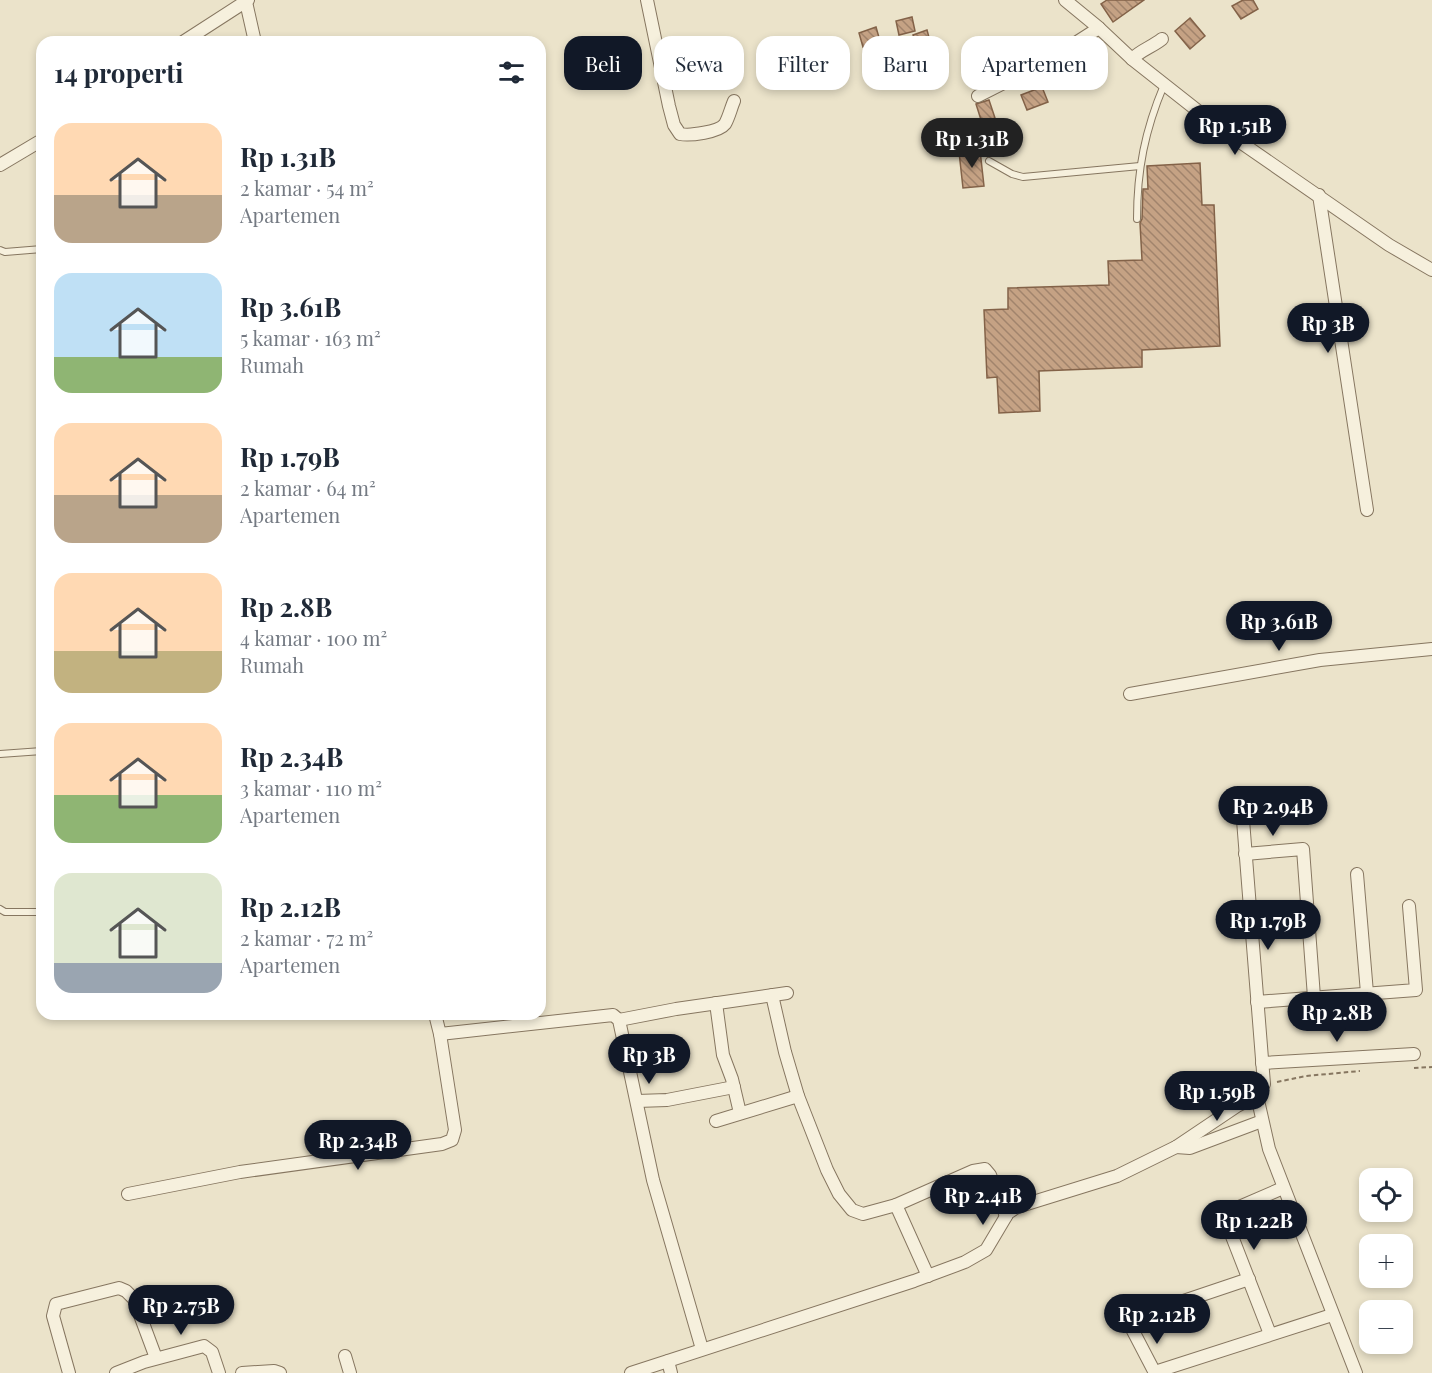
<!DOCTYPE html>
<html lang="id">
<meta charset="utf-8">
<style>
body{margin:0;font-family:"Playfair Display",serif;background:#f6f6f7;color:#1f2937;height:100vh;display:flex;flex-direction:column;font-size:22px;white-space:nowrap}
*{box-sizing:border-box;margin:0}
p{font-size:20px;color:#747a83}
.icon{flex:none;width:33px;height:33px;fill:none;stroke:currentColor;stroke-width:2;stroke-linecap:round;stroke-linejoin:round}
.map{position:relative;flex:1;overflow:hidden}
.drawer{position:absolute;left:36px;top:36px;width:510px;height:984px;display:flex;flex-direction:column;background:#fff;border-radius:18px;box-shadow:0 3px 9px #0003}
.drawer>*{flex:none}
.top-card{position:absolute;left:564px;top:36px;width:570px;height:54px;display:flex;gap:12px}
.tools{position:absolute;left:1359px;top:1168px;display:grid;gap:12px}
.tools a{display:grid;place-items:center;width:54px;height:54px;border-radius:12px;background:#fff;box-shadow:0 3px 9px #0003;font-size:30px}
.price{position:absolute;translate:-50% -51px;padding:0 14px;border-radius:21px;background:#111827;color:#fff;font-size:20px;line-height:39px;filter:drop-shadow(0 2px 3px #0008)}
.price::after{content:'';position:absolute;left:50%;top:36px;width:18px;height:14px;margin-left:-9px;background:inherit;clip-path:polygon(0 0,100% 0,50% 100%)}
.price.active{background:#222;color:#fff}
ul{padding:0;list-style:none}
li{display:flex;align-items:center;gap:18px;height:150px;padding:0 18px}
li span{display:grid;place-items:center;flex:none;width:168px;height:120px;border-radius:18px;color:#555}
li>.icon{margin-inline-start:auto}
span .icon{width:72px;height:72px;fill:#fffc;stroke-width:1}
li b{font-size:26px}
h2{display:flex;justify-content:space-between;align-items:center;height:72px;padding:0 18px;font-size:26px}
.chip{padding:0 21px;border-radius:18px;background:#fff;box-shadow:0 3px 9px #0003;font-size:21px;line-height:54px}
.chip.active{background:#111827;color:#fff}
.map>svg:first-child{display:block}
</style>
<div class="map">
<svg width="1432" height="1373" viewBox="0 0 1432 1373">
<defs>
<pattern id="building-back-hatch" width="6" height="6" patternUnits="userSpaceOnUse" patternTransform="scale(1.5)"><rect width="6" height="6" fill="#c5a284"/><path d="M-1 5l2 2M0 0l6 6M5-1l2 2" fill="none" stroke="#a1846c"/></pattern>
</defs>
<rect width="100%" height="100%" fill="#ebe3ca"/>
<g fill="url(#building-back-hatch)" stroke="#836248" stroke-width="1.5">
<polygon points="1107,0 1144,0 1113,22 1101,4"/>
<polygon points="1243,0 1253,0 1258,9 1241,19 1232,6"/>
<polygon points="912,17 915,31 899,35 896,21"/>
<polygon points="1190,18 1205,36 1190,49 1175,31"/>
<polygon points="876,27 880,41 863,47 859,33"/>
<polygon points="927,30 931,45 918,49 913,35"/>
<polygon points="1022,44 1030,58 1011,67 1004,53"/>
<polygon points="1079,51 1087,65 1078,70 1075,65 1062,73 1057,65"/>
<polygon points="987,68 994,79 977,87 971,78"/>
<polygon points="1042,87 1048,102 1027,110 1021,95"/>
<polygon points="989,100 995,118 982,123 976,104"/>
<polygon points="980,150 984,186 963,188 959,152"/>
<polygon points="1200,163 1202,205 1214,205 1220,346 1142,350 1142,367 1039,371 1040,411 999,413 997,377 987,378 984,310 1008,309 1008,288 1109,285 1108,261 1142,260 1140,223 1142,219 1143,189 1148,189 1147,166"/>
</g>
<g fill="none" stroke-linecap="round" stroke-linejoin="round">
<defs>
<g id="lane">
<polyline points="989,161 1012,174 1023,177 1140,166"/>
<path d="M1137 219C1137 170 1145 130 1164 85"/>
<polyline points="0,250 5,252 42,249"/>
<polyline points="0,754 42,751"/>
<polyline points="0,909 5,912 37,912"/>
</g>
<g id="street">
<path d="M647 0 669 106 674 125 680 134C690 136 719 132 725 124 729 117 731 108 734 101"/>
<polyline points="1065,0 1099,28 1132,59 1217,126 1389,245 1432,270"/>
<polyline points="246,2 255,42"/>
<polyline points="183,42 248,0"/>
<path d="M1132 59C1141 50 1152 47 1162 39"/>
<polyline points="978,96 1049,60 1099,28"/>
<polyline points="0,165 42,140"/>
<polyline points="1319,195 1367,510"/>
<polyline points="1130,694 1320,660 1432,649"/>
<polyline points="1245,854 1303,849 1314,997"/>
<polyline points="1357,874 1367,993"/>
<polyline points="772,995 785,1052 798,1096 827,1170 839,1194 852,1210 863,1214 896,1205 928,1276"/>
<polyline points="1257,1002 1416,990 1409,906"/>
<polyline points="716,1003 723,1055 732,1079 740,1113"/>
<polyline points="435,1014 440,1034 613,1015 619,1020 653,1180 702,1349"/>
<polyline points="619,1020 676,1009 787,993"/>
<polyline points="1262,1063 1414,1054"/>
<polyline points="1257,1096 1269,1149 1356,1373"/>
<polyline points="637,1101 667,1100 734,1087"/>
<polyline points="716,1121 798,1096"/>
<polyline points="1176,1147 1190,1148 1262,1121"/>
<polyline points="128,1194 240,1172 442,1144 452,1140 455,1130 440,1034"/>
<polyline points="896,1205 973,1171 985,1169 990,1175 1006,1216"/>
<polyline points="1270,1334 1226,1221 1227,1215 1230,1211 1283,1188"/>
<polyline points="345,1356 350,1373"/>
<polyline points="668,1361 671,1373"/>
<polyline points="1155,1372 1332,1315"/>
<polyline points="69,1373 53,1316 56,1304 119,1288 126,1291 134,1299 156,1358"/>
<polyline points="116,1373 144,1362 204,1346 212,1352 219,1373"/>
<polyline points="242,1373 274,1371 280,1373"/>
<polyline points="631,1373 914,1281 965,1262 986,1250 1008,1213 1017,1207 1117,1176 1176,1147 1237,1106 1257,1096 1264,1084 1243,820"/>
<polyline points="1155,1373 1131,1327 1130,1322 1142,1315 1249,1279"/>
</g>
</defs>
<use href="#lane" stroke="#867660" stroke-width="8"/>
<use href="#street" stroke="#867660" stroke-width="14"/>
<g stroke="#867660" stroke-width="2" stroke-dasharray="4.5 3" stroke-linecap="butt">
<polyline points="1414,1068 1432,1067"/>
<polyline points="1277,1082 1306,1076 1360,1071"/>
</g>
<use href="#lane" stroke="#f6f0dd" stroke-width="6"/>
<use href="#street" stroke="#f6f0dd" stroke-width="12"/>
</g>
</svg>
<div class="tools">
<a><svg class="icon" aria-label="locate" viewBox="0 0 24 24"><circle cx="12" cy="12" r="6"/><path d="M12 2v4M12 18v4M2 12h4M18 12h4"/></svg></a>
<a>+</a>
<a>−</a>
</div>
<b class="price" style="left:1235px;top:156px">Rp 1.51B</b>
<b class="price active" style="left:972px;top:169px">Rp 1.31B</b>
<b class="price" style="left:1328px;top:354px">Rp 3B</b>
<b class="price" style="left:1279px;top:652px">Rp 3.61B</b>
<b class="price" style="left:1273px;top:837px">Rp 2.94B</b>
<b class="price" style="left:1268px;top:951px">Rp 1.79B</b>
<b class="price" style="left:1337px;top:1043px">Rp 2.8B</b>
<b class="price" style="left:649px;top:1085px">Rp 3B</b>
<b class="price" style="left:1217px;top:1122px">Rp 1.59B</b>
<b class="price" style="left:358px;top:1171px">Rp 2.34B</b>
<b class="price" style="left:983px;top:1226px">Rp 2.41B</b>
<b class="price" style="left:1254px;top:1251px">Rp 1.22B</b>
<b class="price" style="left:181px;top:1336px">Rp 2.75B</b>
<b class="price" style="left:1157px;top:1345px">Rp 2.12B</b>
<div class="top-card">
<a class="chip active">Beli</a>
<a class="chip">Sewa</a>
<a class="chip">Filter</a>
<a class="chip">Baru</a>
<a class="chip">Apartemen</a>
</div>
<section class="drawer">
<h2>14 properti<svg class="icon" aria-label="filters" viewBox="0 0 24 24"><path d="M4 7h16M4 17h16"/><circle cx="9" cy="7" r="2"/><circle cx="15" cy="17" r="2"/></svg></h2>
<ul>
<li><span style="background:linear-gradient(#ffd9b3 60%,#b9a48a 0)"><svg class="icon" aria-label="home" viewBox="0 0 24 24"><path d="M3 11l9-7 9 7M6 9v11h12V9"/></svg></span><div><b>Rp 1.31B</b><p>2 kamar · 54 m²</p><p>Apartemen</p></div></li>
<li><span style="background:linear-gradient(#bfe0f5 70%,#8fb573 0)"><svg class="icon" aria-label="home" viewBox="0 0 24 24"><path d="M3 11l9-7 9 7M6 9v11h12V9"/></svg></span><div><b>Rp 3.61B</b><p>5 kamar · 163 m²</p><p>Rumah</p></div></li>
<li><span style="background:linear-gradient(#ffd9b3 60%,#b9a48a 0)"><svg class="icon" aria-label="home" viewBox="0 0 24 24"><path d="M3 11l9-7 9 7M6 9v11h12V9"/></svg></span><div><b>Rp 1.79B</b><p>2 kamar · 64 m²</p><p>Apartemen</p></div></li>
<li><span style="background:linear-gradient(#ffd9b3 65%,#c2b280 0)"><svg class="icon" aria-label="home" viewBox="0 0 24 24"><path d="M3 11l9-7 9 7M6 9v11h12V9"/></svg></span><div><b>Rp 2.8B</b><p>4 kamar · 100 m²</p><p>Rumah</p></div></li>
<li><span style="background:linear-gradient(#ffd9b3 60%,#8fb573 0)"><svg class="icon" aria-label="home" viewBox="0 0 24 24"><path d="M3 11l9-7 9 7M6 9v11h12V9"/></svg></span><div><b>Rp 2.34B</b><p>3 kamar · 110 m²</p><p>Apartemen</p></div></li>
<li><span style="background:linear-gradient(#dfe7d0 75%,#9aa5b1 0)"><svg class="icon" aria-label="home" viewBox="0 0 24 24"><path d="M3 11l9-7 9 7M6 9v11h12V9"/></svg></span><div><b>Rp 2.12B</b><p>2 kamar · 72 m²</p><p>Apartemen</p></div></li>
</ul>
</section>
</div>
